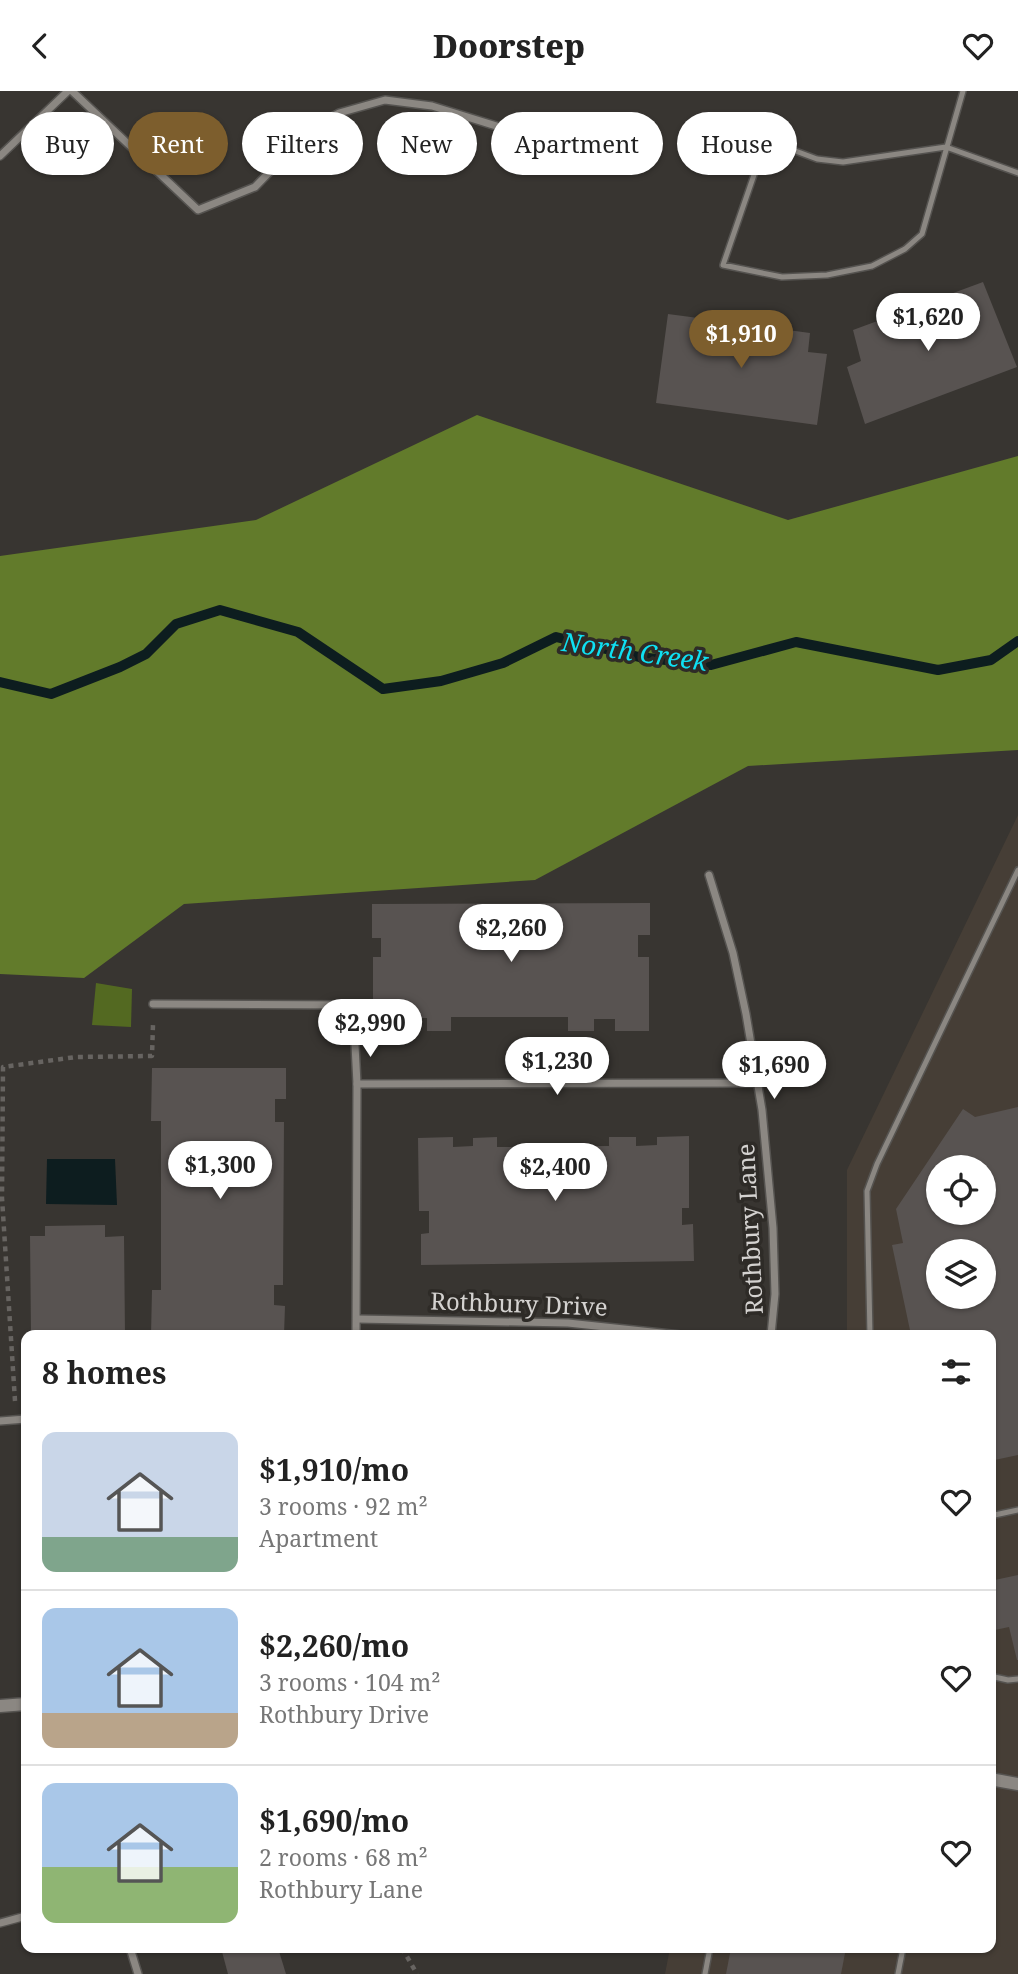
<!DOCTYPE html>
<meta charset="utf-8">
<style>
body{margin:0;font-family:"Noto Serif",serif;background:#f2f2f2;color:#222;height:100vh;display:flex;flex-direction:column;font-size:26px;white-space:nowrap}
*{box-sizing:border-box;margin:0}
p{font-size:23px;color:#767676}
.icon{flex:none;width:38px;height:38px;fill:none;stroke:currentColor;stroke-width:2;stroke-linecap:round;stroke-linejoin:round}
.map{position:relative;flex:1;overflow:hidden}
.sheet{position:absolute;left:21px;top:1239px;width:975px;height:623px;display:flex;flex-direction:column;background:#fff;border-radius:14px;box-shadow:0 2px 5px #0004}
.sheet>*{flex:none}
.hud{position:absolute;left:21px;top:21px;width:976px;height:63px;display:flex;gap:14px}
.fabs{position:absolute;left:926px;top:1064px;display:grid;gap:14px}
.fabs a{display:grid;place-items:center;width:70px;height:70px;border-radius:50%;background:#fff;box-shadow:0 2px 5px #0004;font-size:35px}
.price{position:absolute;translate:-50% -60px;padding:0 16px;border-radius:24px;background:#fff;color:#222;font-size:23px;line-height:46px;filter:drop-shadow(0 2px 4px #0008)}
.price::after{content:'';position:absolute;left:50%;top:42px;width:21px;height:16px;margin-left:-10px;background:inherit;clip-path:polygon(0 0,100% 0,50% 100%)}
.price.current{background:#7d5e2d;color:#fff}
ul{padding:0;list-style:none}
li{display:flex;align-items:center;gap:21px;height:175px;padding:0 21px}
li+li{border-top:2px solid #e0e0e0}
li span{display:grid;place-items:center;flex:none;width:196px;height:140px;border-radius:14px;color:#555}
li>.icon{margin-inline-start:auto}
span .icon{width:84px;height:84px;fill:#fffc;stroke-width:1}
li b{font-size:30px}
h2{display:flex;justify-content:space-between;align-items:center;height:84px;padding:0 21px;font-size:30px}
.chip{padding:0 24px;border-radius:32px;background:#fff;box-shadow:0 2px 5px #0004;font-size:24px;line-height:63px}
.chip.current{background:#7d5e2d;color:#fff}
header{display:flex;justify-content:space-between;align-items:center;height:91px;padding:0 21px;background:#fff;font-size:32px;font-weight:800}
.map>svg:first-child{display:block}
</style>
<header><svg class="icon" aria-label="back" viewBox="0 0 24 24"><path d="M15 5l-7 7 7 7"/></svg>Doorstep<svg class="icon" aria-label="heart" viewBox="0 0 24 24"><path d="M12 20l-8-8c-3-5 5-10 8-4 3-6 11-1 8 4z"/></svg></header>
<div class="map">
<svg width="1018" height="1883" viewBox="0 0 1018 1883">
<rect width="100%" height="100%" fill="#383531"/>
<path fill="#463e36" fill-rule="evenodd" d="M1018 724V1883H665L670 1857H990V1244H847V1079ZM938 1076H984V1122H938ZM938 1160H984V1206H938Z"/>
<polygon fill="#536921" points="96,892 132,898 131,936 92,934"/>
<polygon fill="#627b2b" points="477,324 788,429 1018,365 1018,659 748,675 535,789 184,813 84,887 0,883 0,465 256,429"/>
<polygon fill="#0d1d1f" points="47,1068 115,1068 117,1114 46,1113"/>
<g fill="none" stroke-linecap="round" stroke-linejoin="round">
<polyline stroke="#0d1d1f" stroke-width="10" points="0,591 51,603 120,576 146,563 176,533 220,519 298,541 383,598 441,590 503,572 556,546 639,566 711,574 796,551 938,579 991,569 1018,550"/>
</g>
<g fill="#585351" fill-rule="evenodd">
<polygon points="983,191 1017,276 865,333 847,276 861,270 853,239"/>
<polygon points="668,223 810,242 808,261 827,263 817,334 656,312"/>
<polygon points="650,812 650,844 638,844 638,866 649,866 649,940 615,940 615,928 594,928 594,940 568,940 568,926 451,926 451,940 427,940 427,927 406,927 406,940 373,940 373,866 381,866 381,847 372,847 372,813"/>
<polygon points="152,977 286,977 286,1008 275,1008 275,1031 284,1031 283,1194 274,1194 274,1214 285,1215 284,1244 151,1244 152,1199 161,1199 161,1030 151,1030"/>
<path d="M1018 1016V1364L990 1370V1244H911L892 1154 903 1152 896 1118 963 1018 975 1026ZM938 1076H984V1122H938ZM938 1160H984V1206H938Z"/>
<polygon points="689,1045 689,1117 682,1117 682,1134 693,1133 694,1170 421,1174 421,1143 429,1142 429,1120 419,1120 418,1047 453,1046 453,1056 473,1055 473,1047 497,1046 497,1056 609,1055 609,1046 636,1046 636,1055 657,1054 657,1046"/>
<polygon points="105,1134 105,1146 124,1145 125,1244 31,1244 30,1145 45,1145 45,1135"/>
<polygon points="1018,1484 1018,1569 1017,1569 1009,1536 990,1540 990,1490"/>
<polygon points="221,1857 278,1857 286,1883 228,1883"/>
<polygon points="731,1857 846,1857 841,1883 726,1883"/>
</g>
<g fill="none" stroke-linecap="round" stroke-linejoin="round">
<defs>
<g id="service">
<polyline points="963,0 922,143 905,158 872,175 827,184 782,186 723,174 766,49 817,68 843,71 946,56 1018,82"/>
<polyline points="870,1244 867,1100 877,1073 1018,779"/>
<polyline points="990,1425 1018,1419"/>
<polyline points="990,1585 1008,1589 1018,1588"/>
<polyline points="705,1883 710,1857"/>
<polyline points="898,1883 903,1857"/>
</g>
<g id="minor">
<polyline points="72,0 198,119 255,96 312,37 339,22 385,9 432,15 538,48"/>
<polyline points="0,65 68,0"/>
<polyline points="709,784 733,862 746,923 762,1019 773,1137 775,1203 771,1244"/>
<polyline points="153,913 353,914 357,993 356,1244"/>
<polyline points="357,993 758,992"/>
<polyline points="357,1228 568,1232 680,1244"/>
<polyline points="0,1330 26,1328"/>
<polyline points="0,1832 26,1825"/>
<polyline points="130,1857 138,1883"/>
</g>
<g id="tertiary">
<polyline points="0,1615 26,1613"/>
<polyline points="990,1688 1018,1693"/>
</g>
</defs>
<use href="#service" stroke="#555350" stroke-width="8"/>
<use href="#minor" stroke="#555350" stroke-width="10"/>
<use href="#tertiary" stroke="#555350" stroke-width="15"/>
<g stroke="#676461" stroke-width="4.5" stroke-dasharray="5 5" stroke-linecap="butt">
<polyline points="15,1310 2,1107 3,976 76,966 152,965 153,933"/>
<polyline points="402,1857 417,1883"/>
</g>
<use href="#service" stroke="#8b8782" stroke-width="5"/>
<use href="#minor" stroke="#8b8782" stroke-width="7"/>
<use href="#tertiary" stroke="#8b8782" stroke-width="12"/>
</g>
<g text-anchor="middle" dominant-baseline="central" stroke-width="7" stroke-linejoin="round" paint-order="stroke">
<g font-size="24" fill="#d4d2d0" stroke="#2e2b27">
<text transform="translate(749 1138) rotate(-93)">Rothbury Lane</text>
<text transform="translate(519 1212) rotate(2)">Rothbury Drive</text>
</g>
<g font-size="26" font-style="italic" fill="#0fe0f2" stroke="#2e2b27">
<text transform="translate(635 560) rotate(8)">North Creek</text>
</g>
</g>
</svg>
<div class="fabs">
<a><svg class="icon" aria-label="locate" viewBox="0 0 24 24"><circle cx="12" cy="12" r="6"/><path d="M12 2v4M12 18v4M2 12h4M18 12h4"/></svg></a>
<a><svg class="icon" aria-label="layers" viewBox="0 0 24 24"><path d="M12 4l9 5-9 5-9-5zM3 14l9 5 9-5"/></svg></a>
</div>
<b class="price" style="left:928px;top:262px">$1,620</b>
<b class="price current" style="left:741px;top:279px">$1,910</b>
<b class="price" style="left:511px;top:873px">$2,260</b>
<b class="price" style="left:370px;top:968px">$2,990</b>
<b class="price" style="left:557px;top:1006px">$1,230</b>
<b class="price" style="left:774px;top:1010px">$1,690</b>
<b class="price" style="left:220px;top:1110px">$1,300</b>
<b class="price" style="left:555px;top:1112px">$2,400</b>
<div class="hud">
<a class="chip">Buy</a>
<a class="chip current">Rent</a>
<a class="chip">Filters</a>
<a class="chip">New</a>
<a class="chip">Apartment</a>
<a class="chip">House</a>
</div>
<section class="sheet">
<h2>8 homes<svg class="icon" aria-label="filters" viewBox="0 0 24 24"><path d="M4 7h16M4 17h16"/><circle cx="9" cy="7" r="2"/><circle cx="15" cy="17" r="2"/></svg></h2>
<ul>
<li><span style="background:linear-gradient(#c9d6e8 75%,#7fa58c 0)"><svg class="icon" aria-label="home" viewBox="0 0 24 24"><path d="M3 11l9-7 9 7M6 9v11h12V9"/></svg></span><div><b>$1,910/mo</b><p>3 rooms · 92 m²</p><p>Apartment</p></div><svg class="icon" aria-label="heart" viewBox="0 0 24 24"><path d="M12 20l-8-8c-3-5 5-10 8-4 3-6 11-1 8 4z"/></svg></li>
<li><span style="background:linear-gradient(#a9c7e8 75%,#b9a48a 0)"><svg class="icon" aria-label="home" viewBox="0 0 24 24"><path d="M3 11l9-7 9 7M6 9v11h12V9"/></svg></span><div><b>$2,260/mo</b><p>3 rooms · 104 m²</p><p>Rothbury Drive</p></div><svg class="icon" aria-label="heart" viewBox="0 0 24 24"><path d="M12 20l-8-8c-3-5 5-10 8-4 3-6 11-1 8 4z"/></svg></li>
<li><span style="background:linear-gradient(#a9c7e8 60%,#8fb573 0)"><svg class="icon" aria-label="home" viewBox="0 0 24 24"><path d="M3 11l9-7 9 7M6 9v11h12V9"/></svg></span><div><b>$1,690/mo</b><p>2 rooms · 68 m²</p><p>Rothbury Lane</p></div><svg class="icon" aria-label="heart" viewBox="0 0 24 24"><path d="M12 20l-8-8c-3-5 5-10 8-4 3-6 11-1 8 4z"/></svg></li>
</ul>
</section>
</div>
